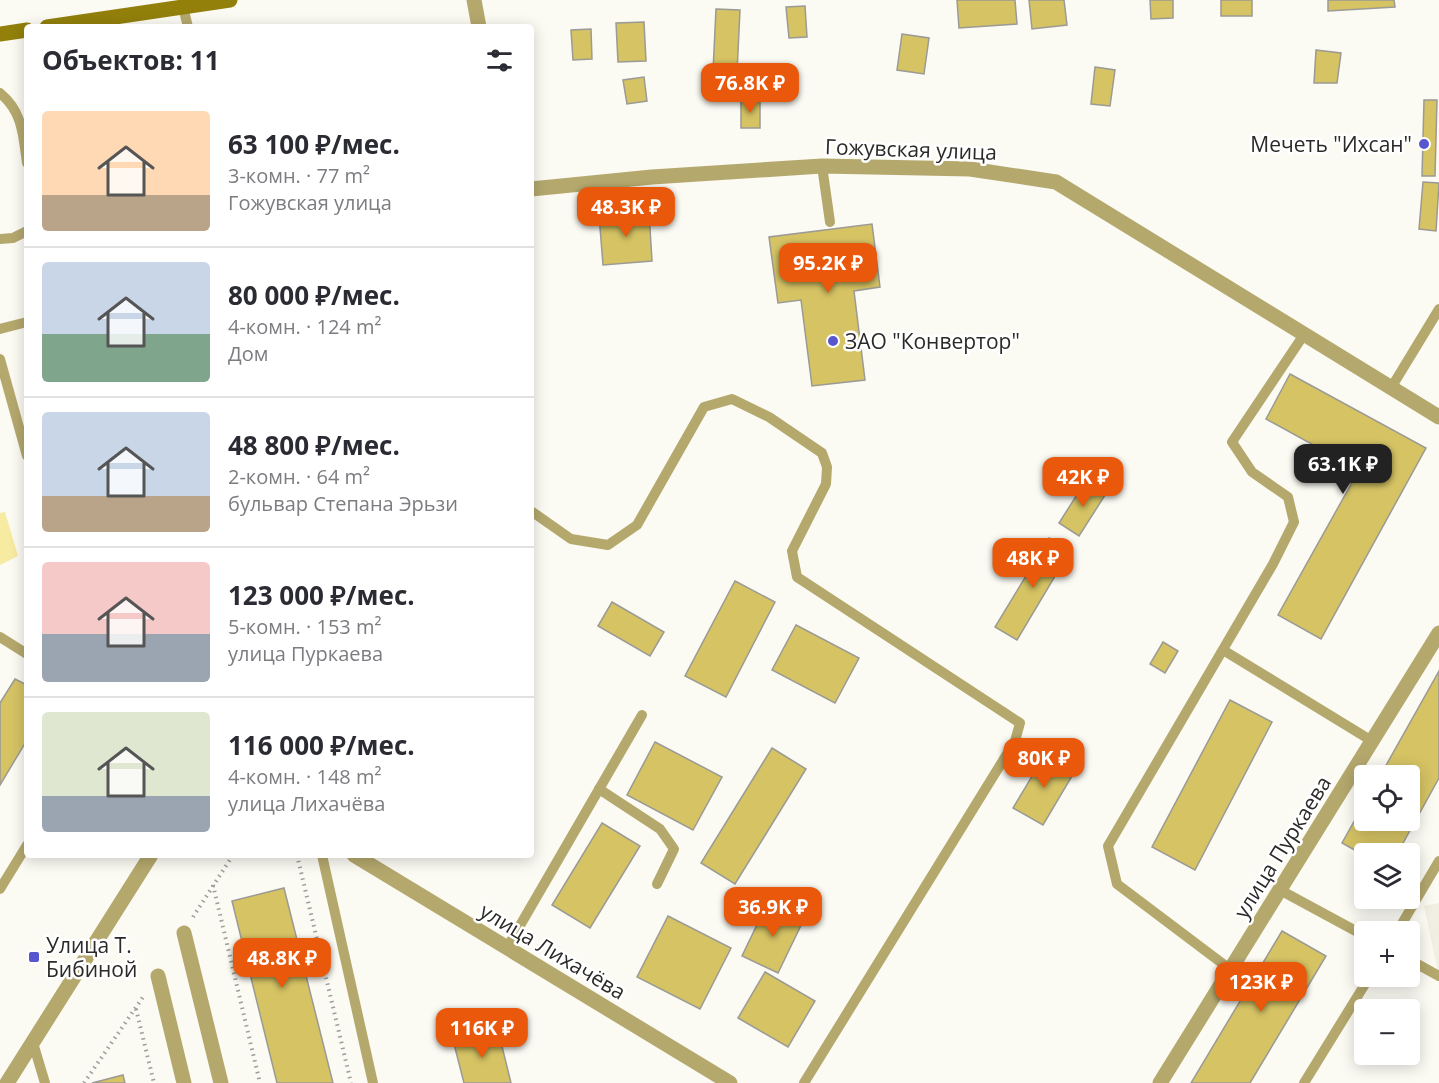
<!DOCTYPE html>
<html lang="ru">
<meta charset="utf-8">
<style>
body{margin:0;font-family:"Open Sans",sans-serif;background:#f2f2f3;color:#2b2b33;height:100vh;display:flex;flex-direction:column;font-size:22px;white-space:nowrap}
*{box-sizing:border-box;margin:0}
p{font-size:20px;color:#7c7c81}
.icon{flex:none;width:33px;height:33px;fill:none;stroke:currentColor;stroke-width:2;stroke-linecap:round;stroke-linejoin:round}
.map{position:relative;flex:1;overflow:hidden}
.side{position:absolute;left:24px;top:24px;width:510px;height:834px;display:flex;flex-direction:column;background:#fff;border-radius:6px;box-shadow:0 3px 15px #0003}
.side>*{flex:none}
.tools{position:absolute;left:1354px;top:765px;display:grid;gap:12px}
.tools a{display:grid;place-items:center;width:66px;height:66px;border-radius:6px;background:#fff;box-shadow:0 3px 15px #0003;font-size:30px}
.price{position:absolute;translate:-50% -51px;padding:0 14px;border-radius:12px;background:#ea580c;color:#fff;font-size:20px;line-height:39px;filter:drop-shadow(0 2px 3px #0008)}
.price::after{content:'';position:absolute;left:50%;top:36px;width:18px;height:14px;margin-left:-9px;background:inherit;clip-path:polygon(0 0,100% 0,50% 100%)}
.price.on{background:#222;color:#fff}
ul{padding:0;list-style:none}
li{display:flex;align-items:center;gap:18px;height:150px;padding:0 18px}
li+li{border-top:2px solid #e1e1e2}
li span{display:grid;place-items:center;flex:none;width:168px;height:120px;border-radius:6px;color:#555}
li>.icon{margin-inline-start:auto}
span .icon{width:72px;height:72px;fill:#fffc;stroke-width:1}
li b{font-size:26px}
h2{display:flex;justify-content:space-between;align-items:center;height:72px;padding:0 18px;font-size:26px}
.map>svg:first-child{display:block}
</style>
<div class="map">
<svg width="1439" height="1083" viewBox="0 0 1439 1083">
<rect width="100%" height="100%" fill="#fbfaf3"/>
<polygon fill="#f1efe1" points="1439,903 1439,977 1424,906"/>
<polygon fill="#f7eaa1" points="5,512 18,556 0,565 0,513"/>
<g fill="#d5c364" stroke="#9b9a94" stroke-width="1.5">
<polygon points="957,0 1015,0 1017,24 959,28"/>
<polygon points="1029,0 1064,0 1067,25 1032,29"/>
<polygon points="1150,0 1173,0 1173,18 1151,19"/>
<rect x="1221" y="0" width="31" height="16"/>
<polygon points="1328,0 1394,0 1395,7 1328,11"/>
<polygon points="805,6 807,37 789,38 786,7"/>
<polygon points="716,9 740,10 737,73 713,71"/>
<polygon points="644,22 646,61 618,62 616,23"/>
<polygon points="591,29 592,59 573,60 571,30"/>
<polygon points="902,34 929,38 924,74 897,70"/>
<polygon points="1316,50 1341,53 1337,83 1314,83"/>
<polygon points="1095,67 1115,70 1110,106 1091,104"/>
<polygon points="644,77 647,101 627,104 623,80"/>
<polygon points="1424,100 1437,100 1435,176 1422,176"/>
<rect x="741" y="101" width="19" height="27"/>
<polygon points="1423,182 1439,183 1436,231 1419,229"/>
<polygon points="649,212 652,261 603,265 599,215"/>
<polygon points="872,224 880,287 854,291 865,380 812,386 801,300 778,303 769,237"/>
<polygon points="1290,374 1426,448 1321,639 1278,615 1359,470 1266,419"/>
<polygon points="1087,479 1107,492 1079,536 1059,523"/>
<polygon points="1049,538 1070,551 1017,640 995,627"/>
<polygon points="735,581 775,602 726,697 685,676"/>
<polygon points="612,602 664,632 650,656 598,626"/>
<polygon points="796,625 859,658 835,703 772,670"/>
<polygon points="1163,642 1178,651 1165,673 1150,664"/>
<polygon points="1439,671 1439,778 1397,854 1365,854 1365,856 1342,843 1365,802 1365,820 1410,820 1410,776 1380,776"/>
<polygon points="15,679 27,685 27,740 0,785 0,703"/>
<polygon points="1230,700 1272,722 1195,870 1152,847"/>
<polygon points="655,742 722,777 693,830 627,795"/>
<polygon points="772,748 806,769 735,884 701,863"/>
<polygon points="1046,753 1075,771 1043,825 1013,808"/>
<polygon points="602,823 640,846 590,928 552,905"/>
<polygon points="284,888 333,1083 277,1083 232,901"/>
<polygon points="768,902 804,919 778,973 742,956"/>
<polygon points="668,916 731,948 700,1009 637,977"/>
<polygon points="1282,931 1326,956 1250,1083 1191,1083"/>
<polygon points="765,972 815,1001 788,1047 738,1018"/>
<polygon points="498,1030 511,1083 464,1083 453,1040"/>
<polygon points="123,1075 125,1083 92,1083"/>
</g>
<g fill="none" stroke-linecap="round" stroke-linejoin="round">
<g stroke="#9e9d98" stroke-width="4" stroke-dasharray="1.5 4.5" stroke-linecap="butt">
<polyline points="297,855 351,1083"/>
<polyline points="213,885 260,1083"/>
<polyline points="193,917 233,855"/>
<polyline points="136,1009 154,1083"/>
<polyline points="84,1083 143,997"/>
</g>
<g stroke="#b4a86d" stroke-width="10">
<polyline points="183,7 188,27"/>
<path d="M0 93C23 112 23 135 27 163"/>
<polyline points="822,166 830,222"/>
<polyline points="0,239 13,238 27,231"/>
<polyline points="0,329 27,322"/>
<polyline points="0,359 27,456"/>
<polyline points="1391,388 1439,309"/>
<polyline points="531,511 571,539 608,545 637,525 704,407 732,399 769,417 822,453 827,467 826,484 792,551 797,577 1020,723 1015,741 804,1083"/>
<polyline points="0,637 27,654"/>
<polyline points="1223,650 1372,741"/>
<polyline points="599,789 660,829 674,849 657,884"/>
<polyline points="322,855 373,1083"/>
<polyline points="0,889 27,845"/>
<polyline points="1280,890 1365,936"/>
<polyline points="1397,932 1439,861"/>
<polyline points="507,948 642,715"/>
<polyline points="1410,960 1439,976"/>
<polyline points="1231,970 1117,884 1108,846 1273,564 1294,522 1288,497 1252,472 1232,442 1303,336"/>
<polyline points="33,1043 45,1083"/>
<polyline points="1304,1083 1370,976"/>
</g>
<g stroke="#b4a86d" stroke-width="15">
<polyline points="184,933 221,1083"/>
<polyline points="158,976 184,1083"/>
</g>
<g stroke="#b4a86d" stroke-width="15">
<polyline points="474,0 479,27"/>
<polyline points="531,189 652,177 822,166 970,169 1056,182 1439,417"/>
<polyline points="354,855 730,1083"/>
<polyline points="7,1083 151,855"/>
<polyline points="1160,1083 1439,633"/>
</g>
<g stroke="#92800b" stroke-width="15">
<polyline points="47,27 230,0"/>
<polyline points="0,34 27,30"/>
</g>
</g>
<g fill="#5856cd" stroke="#fff" stroke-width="2">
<circle cx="1424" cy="144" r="6"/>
<circle cx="833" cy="341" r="6"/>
<rect x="28" y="951" width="12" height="12" rx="3"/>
</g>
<g text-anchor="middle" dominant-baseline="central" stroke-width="5" stroke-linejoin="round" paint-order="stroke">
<g font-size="21" fill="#2b2a28" stroke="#fff" text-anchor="start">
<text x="1412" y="144" text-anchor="end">Мечеть "Ихсан"</text>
<text x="845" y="341">ЗАО "Конвертор"</text>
<text x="46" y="945">Улица Т.<tspan x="46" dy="24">Бибиной</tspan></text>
</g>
<g font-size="21" fill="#2b2a28" stroke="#fff">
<text transform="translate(911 149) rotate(2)">Гожувская улица</text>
<text transform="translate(1282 847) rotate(-58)">улица Пуркаева</text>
<text transform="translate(553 951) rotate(31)">улица Лихачёва</text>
</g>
</g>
</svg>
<div class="tools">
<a><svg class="icon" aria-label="locate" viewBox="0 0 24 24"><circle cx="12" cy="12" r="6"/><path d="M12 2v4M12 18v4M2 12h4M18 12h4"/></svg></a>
<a><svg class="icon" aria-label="layers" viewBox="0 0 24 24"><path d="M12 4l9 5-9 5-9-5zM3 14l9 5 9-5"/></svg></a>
<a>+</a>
<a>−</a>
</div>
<b class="price" style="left:750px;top:114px">76.8K ₽</b>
<b class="price" style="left:626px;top:238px">48.3K ₽</b>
<b class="price" style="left:828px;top:294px">95.2K ₽</b>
<b class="price on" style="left:1343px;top:495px">63.1K ₽</b>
<b class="price" style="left:1083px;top:508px">42K ₽</b>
<b class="price" style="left:1033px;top:589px">48K ₽</b>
<b class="price" style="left:1044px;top:789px">80K ₽</b>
<b class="price" style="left:773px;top:938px">36.9K ₽</b>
<b class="price" style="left:282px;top:989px">48.8K ₽</b>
<b class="price" style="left:1261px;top:1013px">123K ₽</b>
<b class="price" style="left:482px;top:1059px">116K ₽</b>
<section class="side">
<h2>Объектов: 11<svg class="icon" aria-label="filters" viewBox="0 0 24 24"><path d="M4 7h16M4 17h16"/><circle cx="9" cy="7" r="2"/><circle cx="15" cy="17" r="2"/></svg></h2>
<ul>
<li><span style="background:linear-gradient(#ffd9b3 70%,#b9a48a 0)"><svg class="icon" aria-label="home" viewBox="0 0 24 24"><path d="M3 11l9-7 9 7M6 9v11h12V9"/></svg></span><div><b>63 100 ₽/мес.</b><p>3-комн. · 77 m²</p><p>Гожувская улица</p></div></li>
<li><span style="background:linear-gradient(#c9d6e8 60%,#7fa58c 0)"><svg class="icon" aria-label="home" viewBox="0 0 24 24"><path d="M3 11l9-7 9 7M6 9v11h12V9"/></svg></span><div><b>80 000 ₽/мес.</b><p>4-комн. · 124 m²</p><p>Дом</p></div></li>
<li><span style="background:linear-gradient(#c9d6e8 70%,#b9a48a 0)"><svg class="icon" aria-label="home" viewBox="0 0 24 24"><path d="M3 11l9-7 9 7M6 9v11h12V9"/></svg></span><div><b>48 800 ₽/мес.</b><p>2-комн. · 64 m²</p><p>бульвар Степана Эрьзи</p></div></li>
<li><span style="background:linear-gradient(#f6c9c9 60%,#9aa5b1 0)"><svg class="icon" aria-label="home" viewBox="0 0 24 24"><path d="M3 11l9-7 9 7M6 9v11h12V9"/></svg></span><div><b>123 000 ₽/мес.</b><p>5-комн. · 153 m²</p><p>улица Пуркаева</p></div></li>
<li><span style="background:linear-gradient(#dfe7d0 70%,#9aa5b1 0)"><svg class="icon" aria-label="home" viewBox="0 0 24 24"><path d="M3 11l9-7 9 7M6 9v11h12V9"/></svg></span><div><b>116 000 ₽/мес.</b><p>4-комн. · 148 m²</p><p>улица Лихачёва</p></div></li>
</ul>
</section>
</div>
